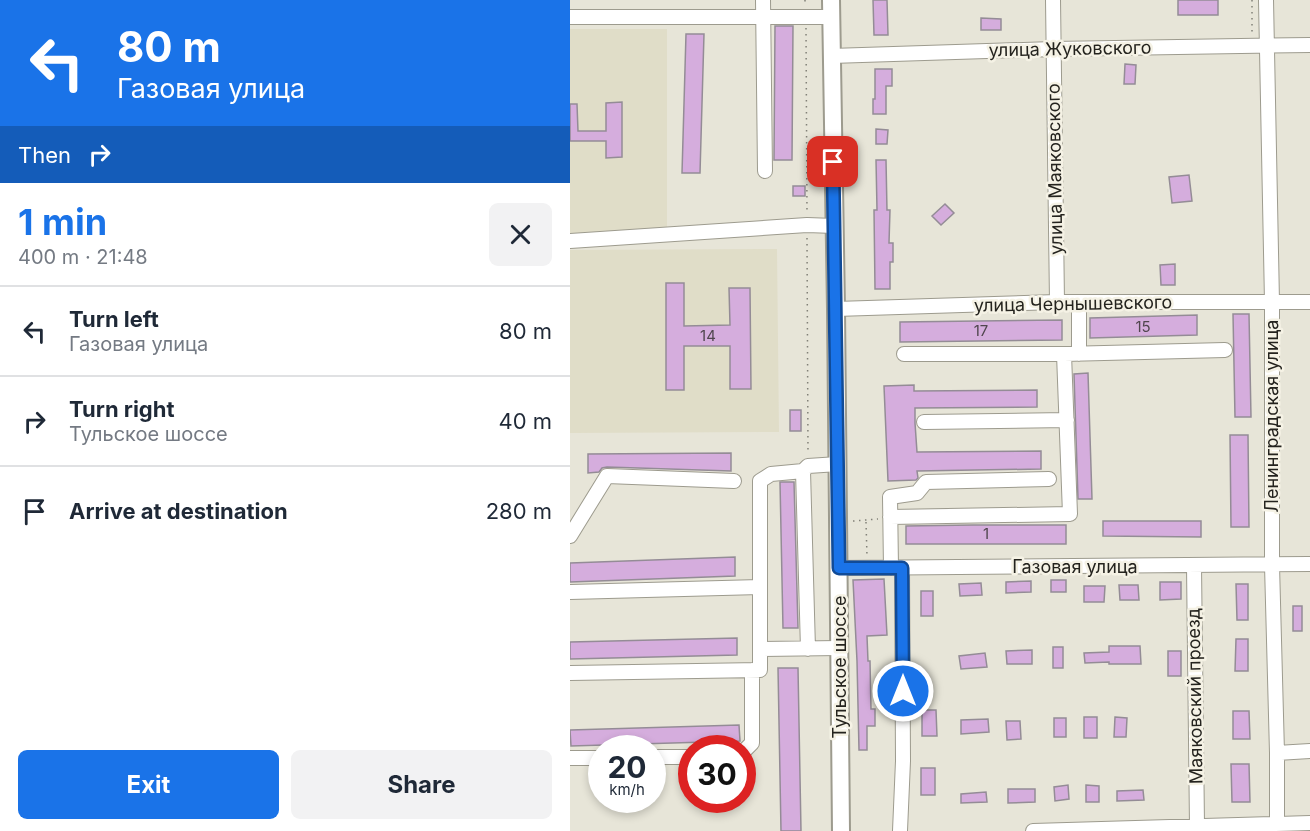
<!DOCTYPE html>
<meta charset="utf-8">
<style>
body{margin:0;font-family:Inter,sans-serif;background:#f2f2f3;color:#1f2937;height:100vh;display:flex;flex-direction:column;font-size:22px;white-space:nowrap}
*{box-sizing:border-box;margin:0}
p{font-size:20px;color:#747a83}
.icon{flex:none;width:33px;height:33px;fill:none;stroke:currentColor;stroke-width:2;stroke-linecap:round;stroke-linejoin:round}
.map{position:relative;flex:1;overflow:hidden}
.sheet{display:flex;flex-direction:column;background:#fff;width:570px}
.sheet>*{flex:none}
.top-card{background:#1a73e8;color:#fff;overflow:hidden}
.speed{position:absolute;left:18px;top:735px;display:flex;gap:12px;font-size:30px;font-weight:700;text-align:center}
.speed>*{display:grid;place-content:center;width:78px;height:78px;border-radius:50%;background:#fff;box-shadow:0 3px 9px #0003;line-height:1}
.speed small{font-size:15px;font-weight:400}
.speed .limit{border:9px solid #d22;background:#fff;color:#111}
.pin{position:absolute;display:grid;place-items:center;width:51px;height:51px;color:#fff;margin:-26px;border-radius:12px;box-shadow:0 3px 9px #0006}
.me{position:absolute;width:66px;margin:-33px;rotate:0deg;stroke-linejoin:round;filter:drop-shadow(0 0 4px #0008)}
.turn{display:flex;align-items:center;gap:21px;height:126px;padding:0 18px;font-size:27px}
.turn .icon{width:78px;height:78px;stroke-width:2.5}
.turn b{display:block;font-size:42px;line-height:51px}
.then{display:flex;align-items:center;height:57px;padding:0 18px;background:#0003;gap:12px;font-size:22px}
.round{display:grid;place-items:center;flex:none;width:63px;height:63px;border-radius:9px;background:#f2f2f3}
.headline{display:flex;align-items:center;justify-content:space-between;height:102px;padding:0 18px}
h1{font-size:36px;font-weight:700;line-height:45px;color:#1a73e8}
.button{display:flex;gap:12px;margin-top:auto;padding:12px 18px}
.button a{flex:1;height:69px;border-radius:9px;background:#1a73e8;color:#fff;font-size:24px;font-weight:700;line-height:69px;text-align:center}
.button a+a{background:#f2f2f3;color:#1f2937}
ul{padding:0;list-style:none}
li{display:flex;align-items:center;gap:18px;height:90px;padding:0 18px;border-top:2px solid #e0e1e3}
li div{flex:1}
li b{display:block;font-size:22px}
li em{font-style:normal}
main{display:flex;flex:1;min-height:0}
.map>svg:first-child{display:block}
</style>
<main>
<section class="sheet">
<div class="top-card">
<div class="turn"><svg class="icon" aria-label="left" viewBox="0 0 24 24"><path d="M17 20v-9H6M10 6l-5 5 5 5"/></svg><div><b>80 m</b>Газовая улица</div></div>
<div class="then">Then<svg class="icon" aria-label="right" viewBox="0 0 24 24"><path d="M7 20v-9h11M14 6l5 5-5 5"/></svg></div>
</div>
<div class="headline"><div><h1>1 min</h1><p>400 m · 21:48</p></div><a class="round"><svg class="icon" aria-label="close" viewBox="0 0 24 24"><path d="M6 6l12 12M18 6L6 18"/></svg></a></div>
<ul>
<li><svg class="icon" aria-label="left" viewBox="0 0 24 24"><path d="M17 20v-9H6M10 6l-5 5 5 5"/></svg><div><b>Turn left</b><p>Газовая улица</p></div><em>80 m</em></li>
<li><svg class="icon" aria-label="right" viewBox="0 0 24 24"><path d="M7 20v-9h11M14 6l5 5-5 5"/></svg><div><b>Turn right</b><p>Тульское шоссе</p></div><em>40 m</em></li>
<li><svg class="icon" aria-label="arrive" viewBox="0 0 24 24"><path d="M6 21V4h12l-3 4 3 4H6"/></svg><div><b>Arrive at destination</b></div><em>280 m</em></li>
</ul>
<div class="button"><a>Exit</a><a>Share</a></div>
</section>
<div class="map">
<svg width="740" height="831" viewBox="0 0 740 831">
<rect width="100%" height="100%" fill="#e7e5d8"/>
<path fill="#e0ddc8" d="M 0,29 L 97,29 L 97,235 L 0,235 Z
M 207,249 L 209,432 L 0,433 L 0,250 Z"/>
<path fill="#d5addd" stroke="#948c96" stroke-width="1.5" d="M 303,0 L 317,0 L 318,35 L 304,35 Z
M 608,0 L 648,0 L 648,15 L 608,15 Z
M 411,18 L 431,19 L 431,30 L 411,30 Z
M 205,26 L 223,26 L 222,160 L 204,160 Z
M 116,34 L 134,34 L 130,173 L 112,173 Z
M 555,64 L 566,65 L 565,84 L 554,84 Z
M 305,69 L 322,69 L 322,86 L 316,86 L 316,114 L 303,114 L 303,99 L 305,99 Z
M 52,102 L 52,157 L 36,158 L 36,141 L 0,141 L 0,104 L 7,104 L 8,131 L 36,131 L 36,103 Z
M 306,129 L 318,130 L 317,144 L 306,144 Z
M 306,160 L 316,160 L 317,210 L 320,210 L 319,243 L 323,243 L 323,262 L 320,262 L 320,289 L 305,289 L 304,210 L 307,210 Z
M 619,175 L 622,201 L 602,203 L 599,177 Z
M 223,186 L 235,186 L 235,196 L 223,196 Z
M 375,204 L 384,213 L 371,225 L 362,216 Z
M 605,264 L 605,285 L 591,285 L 590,265 Z
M 96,283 L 114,283 L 114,326 L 160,325 L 159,288 L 180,288 L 181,389 L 160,389 L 160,346 L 114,346 L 114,390 L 96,390 Z
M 663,314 L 679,314 L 681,417 L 665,417 Z
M 627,315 L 627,335 L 520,338 L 520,318 Z
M 492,320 L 492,340 L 330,342 L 330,322 Z
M 518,373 L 522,499 L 508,499 L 504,374 Z
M 344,385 L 344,391 L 467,390 L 467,407 L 345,408 L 345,423 L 347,452 L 471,451 L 471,469 L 347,471 L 348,478 L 346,480 L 318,481 L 314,386 Z
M 220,410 L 231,410 L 231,431 L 220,431 Z
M 660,435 L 678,435 L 679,527 L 661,527 Z
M 161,453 L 161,471 L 37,467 L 32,468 L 29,472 L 18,473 L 18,454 Z
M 210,482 L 224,482 L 228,628 L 213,628 Z
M 533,521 L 631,521 L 631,537 L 533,536 Z
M 403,525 L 496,525 L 496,544 L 336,544 L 336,526 Z
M 165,557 L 165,576 L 0,582 L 0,563 Z
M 314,579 L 317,635 L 297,636 L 298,661 L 300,661 L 301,709 L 305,709 L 305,726 L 297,726 L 297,750 L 289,750 L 287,661 L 283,580 Z
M 481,580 L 496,580 L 496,592 L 481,592 Z
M 461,581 L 461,592 L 436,593 L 436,582 Z
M 590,582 L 611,582 L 611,599 L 590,600 Z
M 411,583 L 412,595 L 390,596 L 389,584 Z
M 666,584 L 678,584 L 678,620 L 667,620 Z
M 549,585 L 568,585 L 569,600 L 550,600 Z
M 514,586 L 535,586 L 534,602 L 514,602 Z
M 351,591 L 363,591 L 363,616 L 351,616 Z
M 723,606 L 732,606 L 732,631 L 723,631 Z
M 167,638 L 167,655 L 0,659 L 0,642 Z
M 666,639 L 678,639 L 678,671 L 665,671 Z
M 539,646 L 570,646 L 571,664 L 539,664 L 539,662 L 515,663 L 514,653 L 539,652 Z
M 483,647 L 493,647 L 493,668 L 483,668 Z
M 462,650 L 462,664 L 437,664 L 436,651 Z
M 598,651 L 611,651 L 611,676 L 598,676 Z
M 415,653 L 417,667 L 391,669 L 389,656 Z
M 208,668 L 228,668 L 231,831 L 211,831 Z
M 352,710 L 366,710 L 367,736 L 352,736 Z
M 663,711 L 679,711 L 680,739 L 663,739 Z
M 514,717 L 527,717 L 527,738 L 514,738 Z
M 545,717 L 557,718 L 556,737 L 544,737 Z
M 484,718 L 496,718 L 496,737 L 484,737 Z
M 418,719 L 419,732 L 391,734 L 391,720 Z
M 436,721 L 450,721 L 451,739 L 437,740 Z
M 169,725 L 170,741 L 1,746 L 0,730 Z
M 661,764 L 679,764 L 680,802 L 662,802 Z
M 351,768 L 365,768 L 365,795 L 351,795 Z
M 498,785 L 499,799 L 485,801 L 484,787 Z
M 516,785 L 529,786 L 529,802 L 516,802 Z
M 438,789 L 465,789 L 465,802 L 438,803 Z
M 573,790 L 574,800 L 547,801 L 547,791 Z
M 416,792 L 417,802 L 391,803 L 391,794 Z"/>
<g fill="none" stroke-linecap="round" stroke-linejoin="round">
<g stroke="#9d9b8e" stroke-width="16">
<path id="minor" d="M 193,0 L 195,171
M 483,0 L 487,302
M 696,0 L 702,302 L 702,565 L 707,753 L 707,831
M 0,17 L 261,17
M 261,56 L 483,49 L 740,45
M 0,241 L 237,225 L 264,226
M 266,309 L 487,302 L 740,302
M 334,354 L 494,354 L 655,350
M 509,354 L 509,303
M 354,422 L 497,420
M 233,471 L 238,649
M 320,517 L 500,514 L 494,354
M 0,536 L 37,476 L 164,481
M 624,566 L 627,826
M 269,568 L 740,564
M 321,568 L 320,497 L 347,493 L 356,482 L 479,479
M 0,592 L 190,587
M 190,649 L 190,481 L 201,474 L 233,471 L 238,466 L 268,464
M 0,673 L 190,670 L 190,649 L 269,648
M 172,753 L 182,743 L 182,670
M 707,753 L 740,751
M 82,757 L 122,757
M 0,758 L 32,758
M 330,831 L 333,761 L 332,568
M 463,831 L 740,823"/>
</g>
<g stroke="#9d9b8e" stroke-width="20">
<path id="major" d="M 261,0 L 266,309 L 271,831"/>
</g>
<path stroke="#818077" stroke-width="1.5" stroke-dasharray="1.5 4.5" stroke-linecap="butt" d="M 235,0 L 235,6
M 682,0 L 682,35
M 236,28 L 237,213
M 237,238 L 238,453
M 283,521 L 308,519
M 296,522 L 297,556"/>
<use href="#minor" stroke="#fff" stroke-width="14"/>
<use href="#major" stroke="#fff" stroke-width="16"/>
</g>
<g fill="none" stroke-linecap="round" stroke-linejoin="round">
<g stroke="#114b97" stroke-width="15">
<path id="route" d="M 263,162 L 269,568 L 332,568 L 333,691"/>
</g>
<use href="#route" stroke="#1a73e8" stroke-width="10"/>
</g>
<g text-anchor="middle" stroke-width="5" stroke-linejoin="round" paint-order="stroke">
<g font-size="15" fill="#50464e">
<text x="573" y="332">15</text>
<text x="411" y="336">17</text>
<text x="138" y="341">14</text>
<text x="416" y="539">1</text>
</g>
<g font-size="18" fill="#24231e" stroke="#f5f2e5">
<text transform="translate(500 49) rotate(-1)" y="6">улица Жуковского</text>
<text transform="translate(485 169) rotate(-91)" y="6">улица Маяковского</text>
<text transform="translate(503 304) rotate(-1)" y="6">улица Чернышевского</text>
<text transform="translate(702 416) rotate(-90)" y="6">Ленинградская улица</text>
<text x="505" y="573">Газовая улица</text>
<text transform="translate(270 667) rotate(-90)" y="6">Тульское шоссе</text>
<text transform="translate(625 696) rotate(-91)" y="6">Маяковский проезд</text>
</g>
</g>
</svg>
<div class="speed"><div>20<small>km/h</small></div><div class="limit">30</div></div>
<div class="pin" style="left:263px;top:162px;background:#d93025"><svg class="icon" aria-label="arrive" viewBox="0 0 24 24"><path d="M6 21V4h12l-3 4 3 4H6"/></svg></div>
<svg class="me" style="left:333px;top:691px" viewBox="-20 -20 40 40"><circle r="17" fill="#1a73e8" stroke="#fff" stroke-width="3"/><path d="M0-11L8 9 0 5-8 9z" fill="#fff"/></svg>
</div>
</main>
